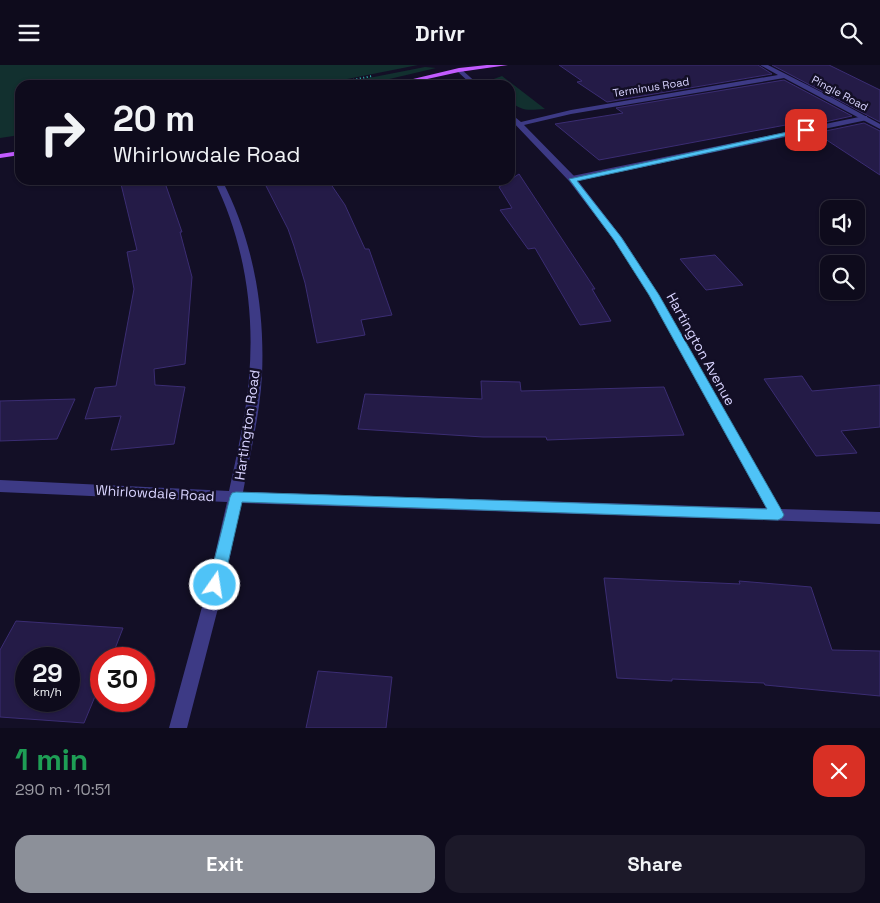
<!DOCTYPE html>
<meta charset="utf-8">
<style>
body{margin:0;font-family:"Space Grotesk",sans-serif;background:#1c1929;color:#f1f3f6;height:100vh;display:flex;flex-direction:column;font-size:19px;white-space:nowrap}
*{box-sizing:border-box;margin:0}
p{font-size:16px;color:#9b9ba3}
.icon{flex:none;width:28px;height:28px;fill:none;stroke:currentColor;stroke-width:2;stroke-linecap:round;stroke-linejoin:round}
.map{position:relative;height:663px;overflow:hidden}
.drawer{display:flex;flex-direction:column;background:#0e0b1c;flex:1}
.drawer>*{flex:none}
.hud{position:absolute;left:15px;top:15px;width:500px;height:105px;border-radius:15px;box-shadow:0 1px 4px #0004,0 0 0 1px #2e2b3b;background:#0e0b1c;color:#f1f3f6;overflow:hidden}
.fabs{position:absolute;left:820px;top:135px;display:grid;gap:10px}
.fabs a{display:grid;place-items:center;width:45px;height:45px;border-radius:10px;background:#0e0b1c;box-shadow:0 1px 4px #0004,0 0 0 1px #2e2b3b;font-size:25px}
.speed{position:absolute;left:15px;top:582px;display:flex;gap:10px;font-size:25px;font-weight:700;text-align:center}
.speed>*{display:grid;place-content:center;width:65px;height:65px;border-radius:50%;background:#0e0b1c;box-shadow:0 1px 4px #0004,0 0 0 1px #2e2b3b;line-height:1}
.speed small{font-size:12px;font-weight:400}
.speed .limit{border:8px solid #d22;background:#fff;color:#111}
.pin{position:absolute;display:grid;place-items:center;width:42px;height:42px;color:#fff;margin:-21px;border-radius:10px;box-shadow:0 2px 8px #0006}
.me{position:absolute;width:55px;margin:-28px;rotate:13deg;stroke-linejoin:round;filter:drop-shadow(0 0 4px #0008)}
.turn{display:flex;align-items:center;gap:18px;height:105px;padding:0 15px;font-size:22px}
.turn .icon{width:65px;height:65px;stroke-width:2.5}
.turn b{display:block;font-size:35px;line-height:42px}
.round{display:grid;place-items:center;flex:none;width:52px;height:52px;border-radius:15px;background:#1c1929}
.head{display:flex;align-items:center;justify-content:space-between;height:85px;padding:0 15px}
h1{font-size:30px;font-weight:800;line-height:38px;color:#1e9e55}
.primary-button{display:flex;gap:10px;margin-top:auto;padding:10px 15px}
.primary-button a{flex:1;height:58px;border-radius:15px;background:#8c9099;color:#fff;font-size:20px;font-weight:800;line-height:58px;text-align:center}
.primary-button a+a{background:#1c1929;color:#f1f3f6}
header{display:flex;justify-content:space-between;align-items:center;height:65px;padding:0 15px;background:#0e0b1c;font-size:22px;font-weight:800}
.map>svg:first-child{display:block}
</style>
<header><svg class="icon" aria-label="menu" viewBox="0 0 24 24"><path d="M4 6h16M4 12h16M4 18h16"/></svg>Drivr<svg class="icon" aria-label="search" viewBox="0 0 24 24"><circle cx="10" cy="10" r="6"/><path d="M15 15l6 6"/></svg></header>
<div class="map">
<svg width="880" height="663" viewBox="0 0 880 663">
<rect width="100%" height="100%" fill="#130f26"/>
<path fill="#12302f" d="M 0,0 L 418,0 L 317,20 L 20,20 L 20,70 L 0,73 Z
M 425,2 L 436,3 L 364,20 L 333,20 Z
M 502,11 L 545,44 C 528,45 523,47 510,36 L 510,20 L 491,19 L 491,15 Z"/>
<path fill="#241b47" stroke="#3b2d73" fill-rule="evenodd" d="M 559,0 L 758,0 L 772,9 L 607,37 L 577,17 L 582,16 Z
M 772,0 L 829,0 L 880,25 L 880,57 Z
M 784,15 L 852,51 L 807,61 L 802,58 L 791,59 L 599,95 L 555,59 L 623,48 L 616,43 Z
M 864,58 L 880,66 L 880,110 L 816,68 Z
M 519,109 L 595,224 L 592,224 L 611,256 L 580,260 L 535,183 L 528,184 L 500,145 L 512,143 L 499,122 Z
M 120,115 L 164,115 L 182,167 L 180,167 L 192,212 L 185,299 L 154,304 L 155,320 L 185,322 L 174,379 L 111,385 L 121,351 L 85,354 L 95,323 L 116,321 L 134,224 L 127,187 L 137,185 Z
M 263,115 L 328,115 L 345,140 L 365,184 L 369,184 L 392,250 L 361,255 L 365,270 L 317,278 L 305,218 L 294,181 L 288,164 Z
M 715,190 L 743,220 L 706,225 L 680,194 Z
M 802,311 L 812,326 L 880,320 L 880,362 L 841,366 L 857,388 L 816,391 L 764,314 Z
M 481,316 L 520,317 L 521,326 L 664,322 L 684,370 L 547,375 L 546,372 L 483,372 L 358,364 L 365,329 L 482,334 Z
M 75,334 L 57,374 L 0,376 L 0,336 Z
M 604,513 L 740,519 L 739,516 L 811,522 L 832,585 L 880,586 L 880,631 L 765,620 L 764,618 L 672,614 L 672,616 L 617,613 Z
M 16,556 L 123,563 L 111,594 L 101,594 L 101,617 L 84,658 L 0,652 L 0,585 ZM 26,594 L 69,594 L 69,636 L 26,636 Z
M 318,606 L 392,612 L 386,663 L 306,663 Z"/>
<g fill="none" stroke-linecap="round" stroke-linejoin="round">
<path stroke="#2fb8b0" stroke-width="2" stroke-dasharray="1 2.5" stroke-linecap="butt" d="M 329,20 L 372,11"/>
<path fill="#3d3a85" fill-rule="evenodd" d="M 864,51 L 867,51 L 867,55 L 572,117 L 568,114 L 572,111 Z"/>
<path fill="#3d3a85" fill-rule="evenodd" d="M 760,0 L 768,0 L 825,29 L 880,59 L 880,64 L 784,13 L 571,49 L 524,60 L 575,112 L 623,174 L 659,230 L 781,444 L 880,447 L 880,459 L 241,438 L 224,520 L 187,663 L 169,663 L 208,520 L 227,437 L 0,427 L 0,415 L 229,426 C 237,389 246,350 249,313 C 255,245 244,176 214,115 L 222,115 C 253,175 265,243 262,310 C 260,349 250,389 243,427 L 766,443 L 649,230 L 614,175 L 569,116 L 510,54 L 510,48 L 521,57 L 571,45 L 778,10 Z
M 457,4 L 461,4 L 479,20 L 472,20 L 457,6 Z"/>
<path fill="#c25bff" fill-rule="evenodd" d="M 487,0 L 508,0 L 459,7 L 400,20 L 388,20 L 459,3 Z
M 20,86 L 20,90 L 0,93 L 0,89 Z"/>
</g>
<path fill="#4fc3f7" stroke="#337fa1" d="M 806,63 L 808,64 L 808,66 L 577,116 L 621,172 L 659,230 L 782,446 L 784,450 L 782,453 L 778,455 L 242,437 L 223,520 L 221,524 L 215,526 L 210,524 L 208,520 L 230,432 L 232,428 L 236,427 L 767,444 L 649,230 L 614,175 L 569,114 Z"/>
<g text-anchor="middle" stroke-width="5" stroke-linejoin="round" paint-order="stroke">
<g font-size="11" fill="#d9d4ff" stroke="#130f26">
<text transform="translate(651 22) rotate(-9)" y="4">Terminus Road</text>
<text transform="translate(840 28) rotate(28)" y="4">Pingle Road</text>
</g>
<g font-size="14" fill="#d9d4ff" stroke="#130f26">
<text transform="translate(701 284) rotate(61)" y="5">Hartington Avenue</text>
<text transform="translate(247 360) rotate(-82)" y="5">Hartington Road</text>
<text transform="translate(155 428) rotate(3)" y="5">Whirlowdale Road</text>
</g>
</g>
</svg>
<div class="fabs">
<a><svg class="icon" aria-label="sound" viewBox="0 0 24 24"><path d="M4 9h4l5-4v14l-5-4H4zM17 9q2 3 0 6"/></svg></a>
<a><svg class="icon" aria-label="search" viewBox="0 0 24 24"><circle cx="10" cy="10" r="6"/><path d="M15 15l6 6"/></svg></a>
</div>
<div class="speed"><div>29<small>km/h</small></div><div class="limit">30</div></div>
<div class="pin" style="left:806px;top:65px;background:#d93025"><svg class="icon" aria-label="arrive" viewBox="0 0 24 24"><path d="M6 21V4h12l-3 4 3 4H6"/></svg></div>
<svg class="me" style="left:215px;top:520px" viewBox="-20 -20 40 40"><circle r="17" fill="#4fc3f7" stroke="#fff" stroke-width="3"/><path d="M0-11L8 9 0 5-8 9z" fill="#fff"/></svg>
<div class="hud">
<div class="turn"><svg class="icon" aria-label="right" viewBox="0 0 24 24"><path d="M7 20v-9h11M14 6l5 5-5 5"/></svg><div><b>20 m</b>Whirlowdale Road</div></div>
</div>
</div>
<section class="drawer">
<div class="head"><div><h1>1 min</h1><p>290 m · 10:51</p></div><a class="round" style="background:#d93025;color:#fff"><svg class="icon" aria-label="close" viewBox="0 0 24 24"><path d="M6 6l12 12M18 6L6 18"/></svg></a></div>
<div class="primary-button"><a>Exit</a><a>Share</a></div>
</section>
